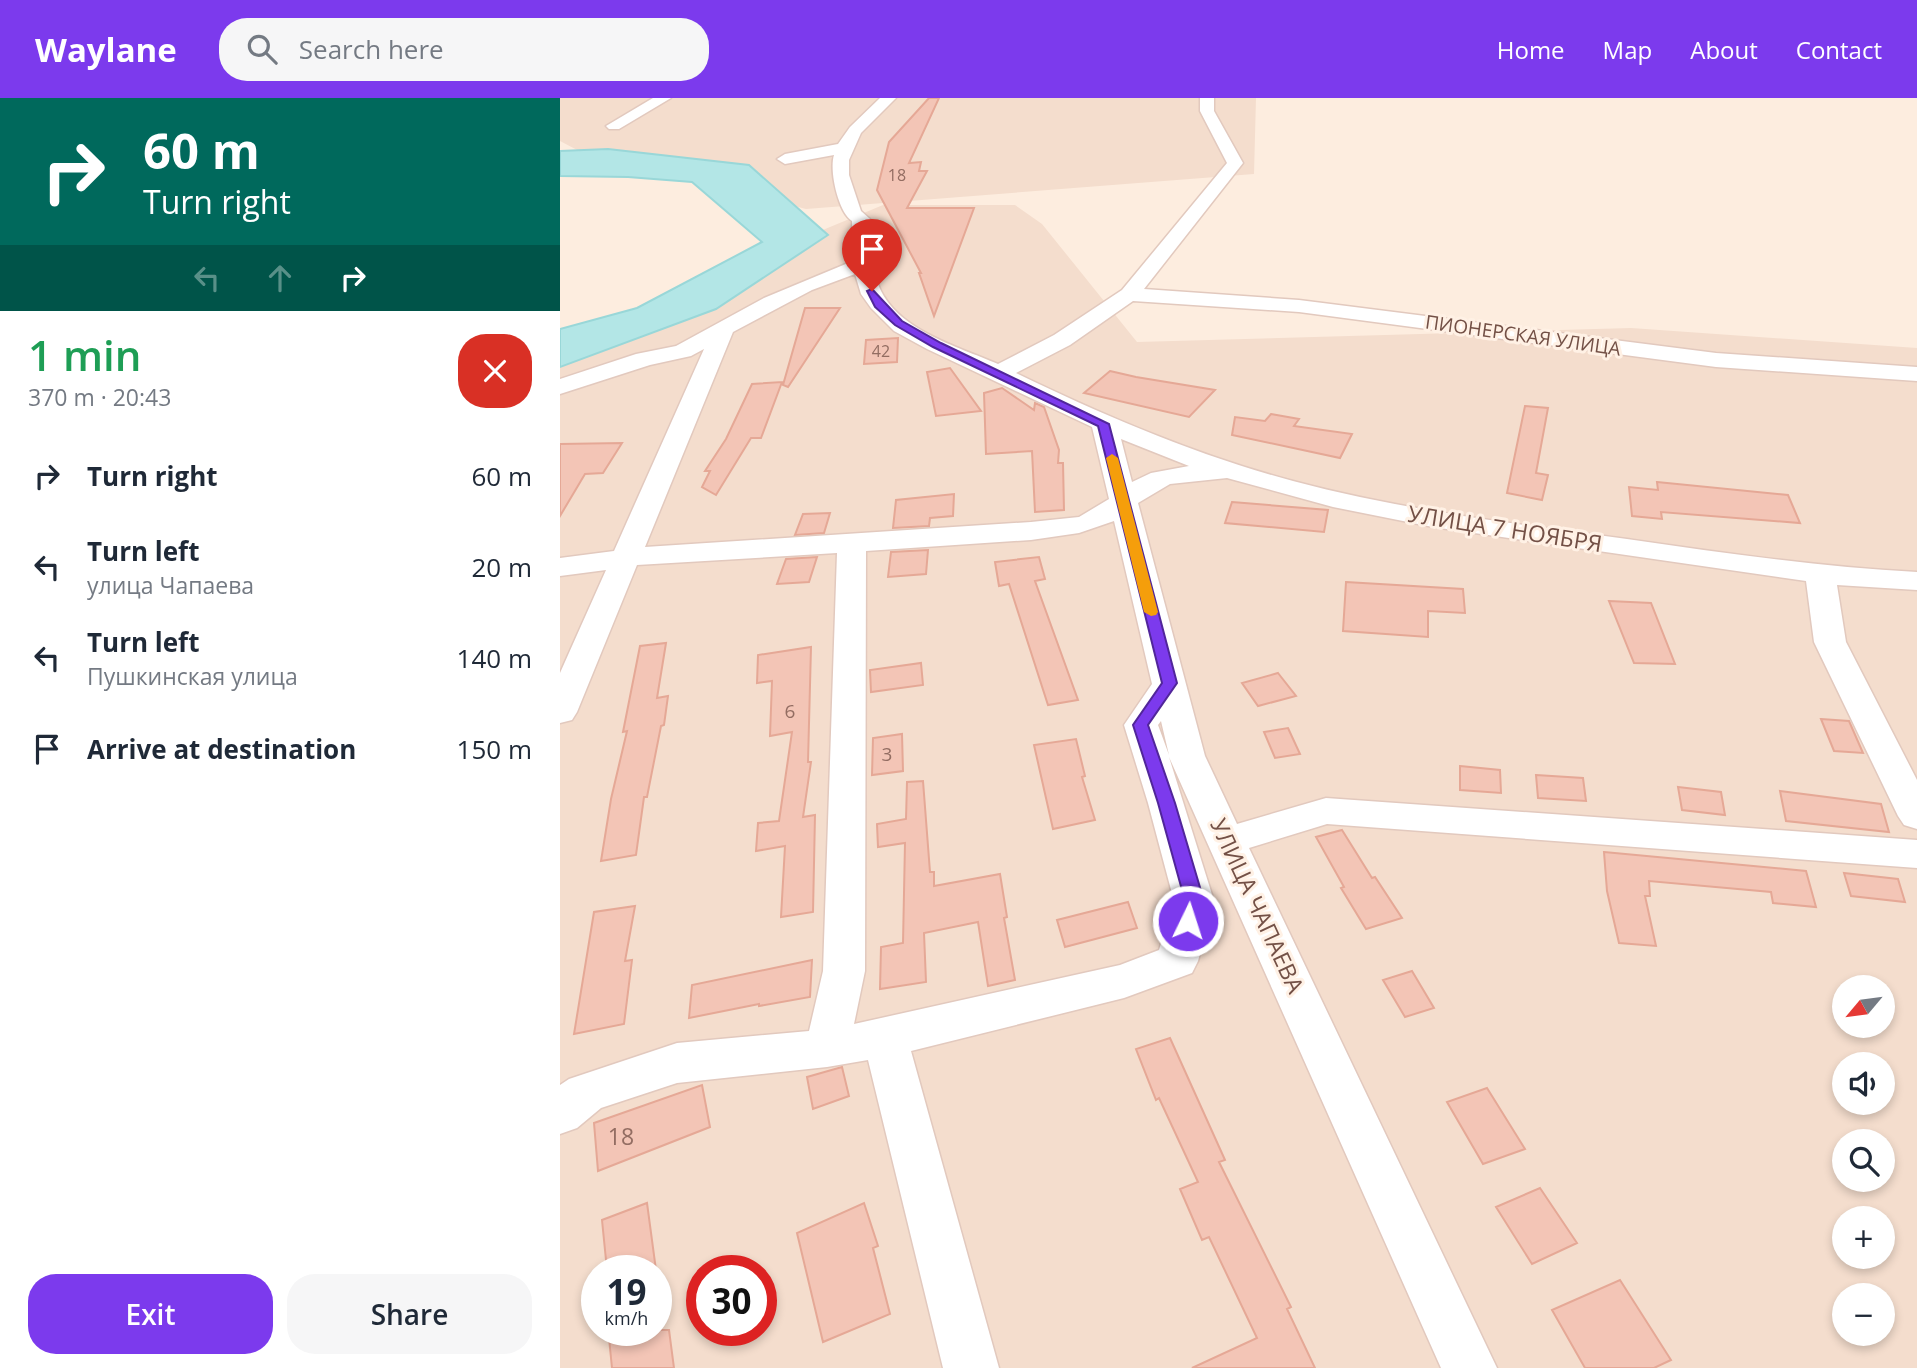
<!DOCTYPE html>
<meta charset="utf-8">
<style>
body{margin:0;font-family:"Open Sans",sans-serif;background:#f6f6f7;color:#1f2937;height:100vh;display:flex;flex-direction:column;font-size:26px;white-space:nowrap}
*{box-sizing:border-box;margin:0}
p{font-size:23px;color:#747a83}
.icon{flex:none;width:38px;height:38px;fill:none;stroke:currentColor;stroke-width:2;stroke-linecap:round;stroke-linejoin:round}
.map{position:relative;flex:1;overflow:hidden}
.side{display:flex;flex-direction:column;background:#fff;width:560px}
.side>*{flex:none}
.banner{background:#00695c;color:#fff;overflow:hidden}
.needle{width:46px;rotate:241deg}
.fabs{position:absolute;left:1272px;top:877px;display:grid;gap:14px}
.fabs a{display:grid;place-items:center;width:63px;height:63px;border-radius:50%;background:#fff;box-shadow:0 4px 10px #0003;font-size:35px}
.speed{position:absolute;left:21px;top:1157px;display:flex;gap:14px;font-size:35px;font-weight:700;text-align:center}
.speed>*{display:grid;place-content:center;width:91px;height:91px;border-radius:50%;background:#fff;box-shadow:0 4px 10px #0003;line-height:1}
.speed small{font-size:18px;font-weight:400}
.speed .limit{border:10px solid #d22;background:#fff;color:#111}
.pin{position:absolute;display:grid;place-items:center;width:60px;height:60px;color:#fff;margin:-72px -30px;border-radius:50% 50% 50% 0;rotate:-45deg;box-shadow:0 0 7px #0007}
.pin .icon{rotate:45deg}
.me{position:absolute;width:77px;margin:-38px;rotate:4deg;stroke-linejoin:round;filter:drop-shadow(0 0 5px #0008)}
.turn{display:flex;align-items:center;gap:24px;height:147px;padding:0 28px;font-size:32px}
.turn .icon{width:91px;height:91px;stroke-width:2.5}
.turn b{display:block;font-size:49px;line-height:60px}
.lanes{display:flex;align-items:center;height:66px;padding:0 28px;background:#0003;justify-content:center;gap:35px;direction:ltr}
.lanes .off{opacity:.35}
.round{display:grid;place-items:center;flex:none;width:74px;height:74px;border-radius:28px;background:#f6f6f7}
.summary{display:flex;align-items:center;justify-content:space-between;height:119px;padding:0 28px}
h1{font-size:42px;font-weight:600;line-height:52px;color:#1e9e55}
.action{display:flex;gap:14px;margin-top:auto;padding:14px 28px}
.action a{flex:1;height:80px;border-radius:28px;background:#7c3aed;color:#fff;font-size:28px;font-weight:600;line-height:80px;text-align:center}
.action a+a{background:#f6f6f7;color:#1f2937}
ul{padding:0;list-style:none}
li{display:flex;align-items:center;gap:21px;height:91px;padding:0 28px}
li div{flex:1}
li b{display:block;font-size:26px}
li em{font-style:normal}
header{display:flex;align-items:center;gap:42px;box-sizing:border-box;height:98px;padding:0 35px;background:#7c3aed;color:#fff}
header strong{font-size:33px}
nav{display:flex;gap:38px;margin-inline-start:auto;font-size:24px}
.search{width:490px;height:63px;background:#f6f6f7;display:flex;align-items:center;gap:18px;box-sizing:border-box;padding:0 24px;border-radius:28px;color:#747a83;font-size:26px}
main{display:flex;flex:1;min-height:0}
.map>svg:first-child{display:block}
</style>
<header>
<strong>Waylane</strong>
<div class="search"><svg class="icon" aria-label="search" viewBox="0 0 24 24"><circle cx="10" cy="10" r="6"/><path d="M15 15l6 6"/></svg>Search here</div>
<nav><a>Home</a><a>Map</a><a>About</a><a>Contact</a></nav>
</header>
<main>
<section class="side">
<div class="banner">
<div class="turn"><svg class="icon" aria-label="right" viewBox="0 0 24 24"><path d="M7 20v-9h11M14 6l5 5-5 5"/></svg><div><b>60 m</b>Turn right</div></div>
<div class="lanes"><svg class="icon off" aria-label="left" viewBox="0 0 24 24"><path d="M17 20v-9H6M10 6l-5 5 5 5"/></svg><svg class="icon off" aria-label="ahead" viewBox="0 0 24 24"><path d="M12 20V5M6 11l6-6 6 6"/></svg><svg class="icon" aria-label="right" viewBox="0 0 24 24"><path d="M7 20v-9h11M14 6l5 5-5 5"/></svg></div>
</div>
<div class="summary"><div><h1>1 min</h1><p>370 m · 20:43</p></div><a class="round" style="background:#d93025;color:#fff"><svg class="icon" aria-label="close" viewBox="0 0 24 24"><path d="M6 6l12 12M18 6L6 18"/></svg></a></div>
<ul>
<li><svg class="icon" aria-label="right" viewBox="0 0 24 24"><path d="M7 20v-9h11M14 6l5 5-5 5"/></svg><div><b>Turn right</b></div><em>60 m</em></li>
<li><svg class="icon" aria-label="left" viewBox="0 0 24 24"><path d="M17 20v-9H6M10 6l-5 5 5 5"/></svg><div><b>Turn left</b><p>улица Чапаева</p></div><em>20 m</em></li>
<li><svg class="icon" aria-label="left" viewBox="0 0 24 24"><path d="M17 20v-9H6M10 6l-5 5 5 5"/></svg><div><b>Turn left</b><p>Пушкинская улица</p></div><em>140 m</em></li>
<li><svg class="icon" aria-label="arrive" viewBox="0 0 24 24"><path d="M6 21V4h12l-3 4 3 4H6"/></svg><div><b>Arrive at destination</b></div><em>150 m</em></li>
</ul>
<div class="action"><a>Exit</a><a>Share</a></div>
</section>
<div class="map">
<svg width="1357" height="1270" viewBox="0 0 1357 1270">
<rect width="100%" height="100%" fill="#fdeddf"/>
<path fill="#f4ddcd" fill-rule="evenodd" d="M 0,0 L 696,0 L 694,76 L 246,111 L 21,54 L 0,43 Z
M 323,107 L 455,107 L 482,126 L 577,244 L 1071,230 L 1357,250 L 1357,1270 L 0,1270 L 0,241 ZM 1284,889 L 1323,889 L 1323,928 L 1284,928 ZM 1284,966 L 1323,966 L 1323,1004 L 1284,1004 ZM 1284,1043 L 1323,1043 L 1323,1082 L 1284,1082 ZM 1284,1120 L 1323,1120 L 1323,1158 L 1284,1158 ZM 37,1172 L 96,1172 L 96,1232 L 37,1232 ZM 142,1172 L 201,1172 L 201,1232 L 142,1232 ZM 1284,1197 L 1323,1197 L 1323,1236 L 1284,1236 Z"/>
<path fill="#b3e6e6" stroke="#99d7d8" stroke-width="2" d="M 48,51 L 189,67 L 268,137 L 156,211 L 0,269 L 0,231 L 77,210 L 202,144 L 132,84 L 68,79 L 0,78 L 0,53 Z"/>
<path fill="#f3c5b6" stroke="#e5a896" stroke-width="2" d="M 369,0 L 379,0 L 349,65 L 361,64 L 359,73 L 367,73 L 347,110 L 414,110 L 374,218 L 359,175 L 361,175 L 317,92 L 329,44 Z
M 245,210 L 280,210 L 228,289 L 223,287 Z
M 338,240 L 337,264 L 304,266 L 306,242 Z
M 390,270 L 421,313 L 376,318 L 367,274 Z
M 550,273 L 576,279 L 655,292 L 629,319 L 524,295 Z
M 222,284 L 201,340 L 191,340 L 156,397 L 142,389 L 150,373 L 145,373 L 166,341 L 192,286 Z
M 442,290 L 474,312 L 475,305 L 484,309 L 499,352 L 498,365 L 503,365 L 504,412 L 475,414 L 472,353 L 426,356 L 424,295 Z
M 965,308 L 988,310 L 976,375 L 988,377 L 982,402 L 947,395 Z
M 711,316 L 739,321 L 734,328 L 792,336 L 780,360 L 672,337 L 675,319 L 705,323 Z
M 62,345 L 43,375 L 25,376 L 0,418 L 0,346 Z
M 1097,384 L 1228,397 L 1240,425 L 1101,414 L 1102,421 L 1072,418 L 1069,389 L 1098,392 Z
M 394,396 L 393,418 L 370,420 L 369,428 L 333,430 L 336,402 Z
M 672,404 L 768,412 L 764,434 L 665,425 Z
M 270,415 L 264,435 L 235,437 L 243,416 Z
M 368,452 L 366,476 L 328,479 L 331,454 Z
M 257,459 L 249,484 L 217,486 L 226,461 Z
M 479,459 L 485,481 L 475,483 L 518,602 L 488,607 L 449,486 L 439,488 L 435,464 Z
M 786,484 L 903,491 L 905,515 L 868,513 L 868,539 L 783,533 Z
M 1049,503 L 1091,505 L 1115,566 L 1074,565 Z
M 106,545 L 97,600 L 108,598 L 104,627 L 101,628 L 87,699 L 84,699 L 76,757 L 41,763 L 51,701 L 67,633 L 63,634 L 80,548 Z
M 251,549 L 248,664 L 251,664 L 243,719 L 255,717 L 253,814 L 221,819 L 225,748 L 196,753 L 198,725 L 219,723 L 232,634 L 210,638 L 212,583 L 197,585 L 198,557 Z
M 361,565 L 363,587 L 311,594 L 310,572 Z
M 718,575 L 736,598 L 698,608 L 682,585 Z
M 1261,621 L 1289,623 L 1303,655 L 1274,653 Z
M 728,630 L 740,656 L 715,660 L 704,634 Z
M 342,636 L 343,673 L 312,677 L 313,640 Z
M 516,641 L 525,678 L 522,679 L 535,722 L 493,731 L 474,647 Z
M 900,668 L 940,672 L 941,695 L 900,692 Z
M 976,677 L 1023,680 L 1026,703 L 978,700 Z
M 363,683 L 370,774 L 374,774 L 374,788 L 440,776 L 447,819 L 444,820 L 455,882 L 428,888 L 418,824 L 364,835 L 366,884 L 320,891 L 321,849 L 343,845 L 345,745 L 318,749 L 317,726 L 346,721 L 347,684 Z
M 1118,689 L 1161,694 L 1165,717 L 1122,712 Z
M 1220,693 L 1321,706 L 1329,734 L 1226,723 Z
M 782,732 L 812,780 L 815,779 L 842,820 L 806,831 L 781,790 L 784,789 L 756,739 Z
M 1044,754 L 1246,773 L 1256,809 L 1213,805 L 1211,794 L 1089,783 L 1090,798 L 1085,798 L 1096,848 L 1059,845 L 1047,793 Z
M 1284,775 L 1338,781 L 1345,804 L 1291,798 Z
M 568,804 L 577,830 L 505,849 L 497,822 Z
M 75,808 L 65,863 L 72,862 L 64,926 L 14,936 L 34,814 Z
M 252,862 L 250,899 L 199,908 L 199,906 L 129,920 L 132,887 Z
M 852,873 L 874,910 L 845,919 L 823,882 Z
M 610,940 L 665,1062 L 659,1064 L 731,1209 L 727,1211 L 755,1270 L 632,1270 L 697,1240 L 649,1139 L 642,1142 L 620,1091 L 638,1084 L 599,1000 L 596,1002 L 576,951 Z
M 282,969 L 289,998 L 253,1011 L 247,979 Z
M 142,987 L 150,1029 L 38,1073 L 34,1025 Z
M 927,990 L 965,1051 L 923,1066 L 887,1004 Z
M 980,1090 L 1017,1145 L 972,1166 L 936,1109 Z
M 87,1105 L 96,1172 L 47,1172 L 42,1122 Z
M 304,1105 L 318,1148 L 313,1150 L 330,1216 L 263,1244 L 237,1135 Z
M 1060,1182 L 1111,1262 L 1094,1270 L 1025,1270 L 992,1212 Z
M 69,1232 L 109,1232 L 114,1270 L 52,1270 L 49,1240 Z"/>
<g fill="none" stroke-linecap="round" stroke-linejoin="round">
<g stroke="#e2c9be" stroke-width="3">
<path id="minor" d="M 93,0 L 111,0 L 59,31 L 49,31 L 46,28 Z
M 320,0 L 336,0 L 301,35 L 289,62 L 289,77 L 301,113 L 310,121 C 311,143 310,165 318,186 C 335,232 397,248 438,266 L 494,237 L 562,192 L 667,65 L 640,13 L 640,0 L 654,0 L 654,13 L 683,65 L 584,191 L 739,202 L 1156,255 L 1357,269 L 1357,283 L 1156,269 L 739,214 L 573,203 L 510,247 L 456,275 C 545,318 636,357 733,383 C 842,412 955,426 1067,441 C 1164,455 1260,469 1357,474 L 1357,492 L 1277,487 L 1286,544 L 1357,682 L 1357,731 L 1344,727 L 1338,718 L 1254,544 L 1246,483 L 873,429 L 773,409 L 667,380 L 610,386 L 578,405 L 645,658 L 677,726 L 766,700 L 1357,742 L 1357,770 L 767,726 L 689,750 L 937,1270 L 881,1270 L 609,659 L 654,803 L 638,863 L 632,875 L 564,900 L 351,953 L 439,1270 L 383,1270 L 308,962 L 267,969 L 117,985 L 41,1010 L 17,1030 L 0,1036 L 0,987 L 9,981 L 117,945 L 249,933 L 263,873 L 277,455 L 77,467 L 17,614 L 12,622 L 0,625 L 0,575 L 46,472 L 0,478 L 0,460 L 54,453 L 144,251 L 131,258 L 90,267 L 0,296 L 0,281 L 76,256 L 116,248 L 204,200 L 293,163 L 292,123 C 278,114 269,72 274,57 L 225,66 L 217,61 L 225,56 L 278,46 L 290,29 ZM 295,176 L 301,196 L 311,210 L 334,233 L 367,251 L 532,329 L 549,401 L 519,419 L 471,424 L 85,449 L 173,234 L 252,192 ZM 561,341 L 629,368 L 591,375 L 572,384 ZM 554,423 L 592,586 L 564,627 L 588,705 L 614,803 L 599,852 L 560,867 L 294,926 L 305,873 L 306,453 L 471,442 L 519,435 ZM 601,623 L 609,657 L 598,627 Z"/>
</g>
<use href="#minor" fill="#fff" fill-rule="evenodd"/>
</g>
<path fill="#7c3aed" stroke="#51269a" stroke-width="2" d="M 312,191 L 342,223 L 381,245 L 549,326 L 617,585 L 588,627 L 615,705 L 644,803 L 635,828 L 628,831 L 622,828 L 619,823 L 625,803 L 598,705 L 573,627 L 602,585 L 538,328 L 373,249 L 335,227 L 315,209 L 307,193 Z"/>
<path fill="#f59e0b" d="M 552,356 L 558,360 L 598,514 L 596,517 L 591,518 L 584,514 L 546,360 Z"/>
<g text-anchor="middle" stroke-width="6" stroke-linejoin="round" paint-order="stroke">
<g font-size="16" fill="#936d62">
<text x="337" y="83">18</text>
<text x="321" y="259">42</text>
</g>
<g font-size="19" fill="#735046" stroke="#fff1e5">
<text transform="translate(963 237) rotate(8)" y="7">ПИОНЕРСКАЯ УЛИЦА</text>
</g>
<g font-size="19" fill="#936d62">
<text x="230" y="620">6</text>
<text x="327" y="663">3</text>
</g>
<g font-size="23" fill="#735046" stroke="#fff1e5">
<text transform="translate(945 431) rotate(9)" y="8">УЛИЦА 7 НОЯБРЯ</text>
<text transform="translate(697 808) rotate(65)" y="8">УЛИЦА ЧАПАЕВА</text>
</g>
<g font-size="23" fill="#936d62">
<text x="61" y="1047">18</text>
</g>
</g>
</svg>
<div class="fabs">
<a><svg class="needle" viewBox="-14 -14 28 28"><path d="M0-13l5 13h-10z" fill="#e53935"/><path d="M0 13l5-13h-10z" fill="#747a83"/></svg></a>
<a><svg class="icon" aria-label="sound" viewBox="0 0 24 24"><path d="M4 9h4l5-4v14l-5-4H4zM17 9q2 3 0 6"/></svg></a>
<a><svg class="icon" aria-label="search" viewBox="0 0 24 24"><circle cx="10" cy="10" r="6"/><path d="M15 15l6 6"/></svg></a>
<a>+</a>
<a>−</a>
</div>
<div class="speed"><div>19<small>km/h</small></div><div class="limit">30</div></div>
<div class="pin" style="left:312px;top:193px;background:#d93025"><svg class="icon" aria-label="arrive" viewBox="0 0 24 24"><path d="M6 21V4h12l-3 4 3 4H6"/></svg></div>
<svg class="me" style="left:628px;top:823px" viewBox="-20 -20 40 40"><circle r="17" fill="#7c3aed" stroke="#fff" stroke-width="3"/><path d="M0-11L8 9 0 5-8 9z" fill="#fff"/></svg>
</div>
</main>
